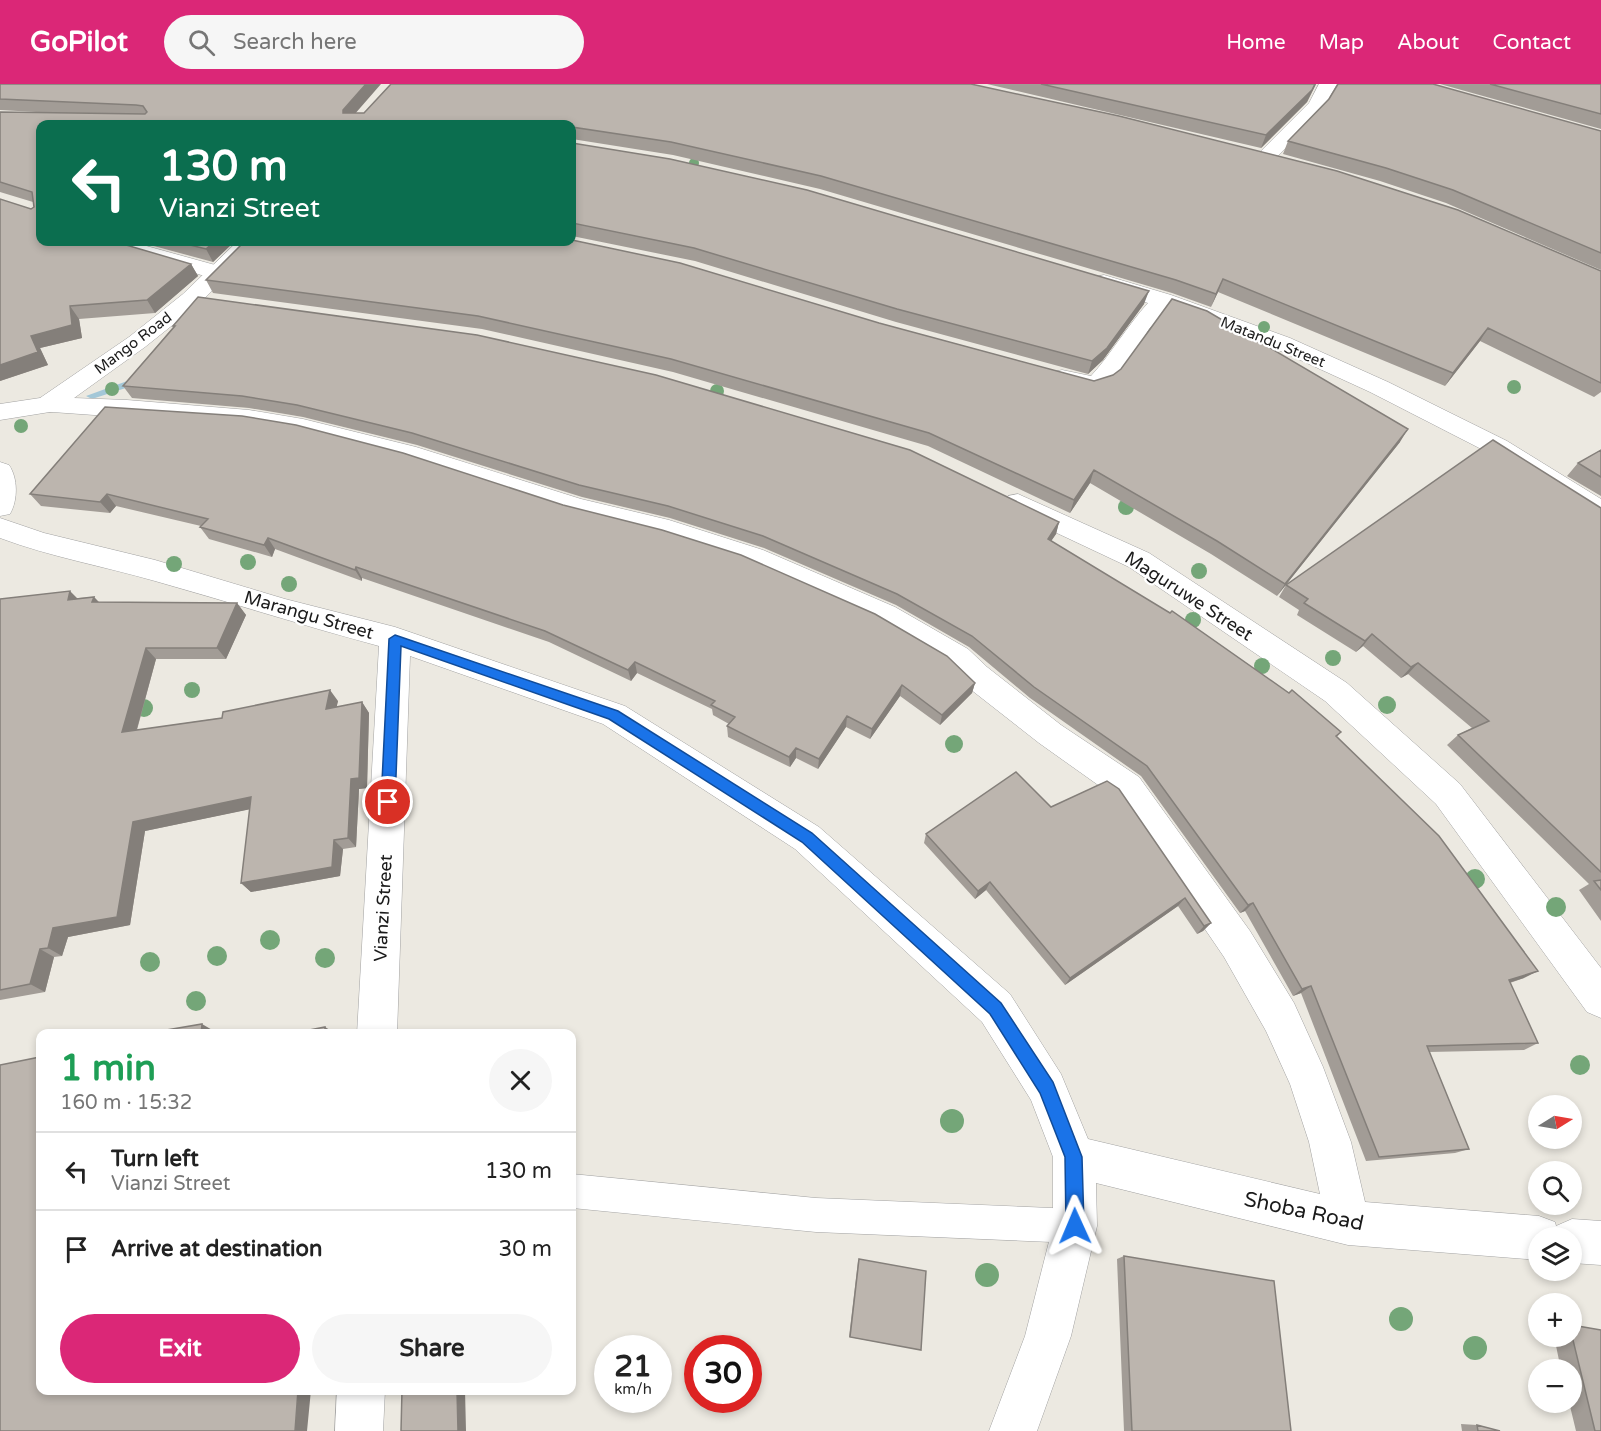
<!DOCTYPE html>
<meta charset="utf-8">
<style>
body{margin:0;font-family:"Varela Round",sans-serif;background:#f6f6f6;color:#222;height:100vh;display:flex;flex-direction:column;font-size:22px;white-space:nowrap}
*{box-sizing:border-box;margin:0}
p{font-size:20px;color:#767676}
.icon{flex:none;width:33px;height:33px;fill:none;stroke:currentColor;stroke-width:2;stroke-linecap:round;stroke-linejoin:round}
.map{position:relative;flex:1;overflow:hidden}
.side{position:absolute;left:36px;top:945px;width:540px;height:366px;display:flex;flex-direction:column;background:#fff;border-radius:12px;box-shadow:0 3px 9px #0003}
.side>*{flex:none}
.hud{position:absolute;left:36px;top:36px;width:540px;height:126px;border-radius:12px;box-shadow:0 3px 9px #0003;background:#0b6e4f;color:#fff;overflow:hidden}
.needle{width:39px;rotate:79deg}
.tools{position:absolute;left:1528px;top:1011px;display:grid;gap:12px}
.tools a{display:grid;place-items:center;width:54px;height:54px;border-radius:50%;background:#fff;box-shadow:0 3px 9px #0003;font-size:30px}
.speed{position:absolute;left:594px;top:1251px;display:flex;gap:12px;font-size:30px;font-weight:700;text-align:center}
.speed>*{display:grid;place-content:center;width:78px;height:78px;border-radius:50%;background:#fff;box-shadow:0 3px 9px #0003;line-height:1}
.speed small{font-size:15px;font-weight:400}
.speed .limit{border:9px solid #d22;background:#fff;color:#111}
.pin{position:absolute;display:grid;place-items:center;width:51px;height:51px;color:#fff;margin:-26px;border:3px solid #fff;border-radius:50%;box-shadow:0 2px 6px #0007}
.me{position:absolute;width:66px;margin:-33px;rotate:359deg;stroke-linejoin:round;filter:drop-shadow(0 0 4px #0008)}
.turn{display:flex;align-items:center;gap:21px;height:126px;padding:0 24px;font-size:27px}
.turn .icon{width:78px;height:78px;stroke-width:2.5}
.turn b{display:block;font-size:42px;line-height:51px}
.round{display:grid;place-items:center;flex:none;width:63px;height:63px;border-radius:32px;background:#f6f6f6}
.headline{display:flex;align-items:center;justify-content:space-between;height:102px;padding:0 24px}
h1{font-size:36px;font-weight:700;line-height:45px;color:#1e9e55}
.action{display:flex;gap:12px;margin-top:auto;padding:12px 24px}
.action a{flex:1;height:69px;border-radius:36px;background:#db2777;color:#fff;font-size:24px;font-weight:700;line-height:69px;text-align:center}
.action a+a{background:#f6f6f6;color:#222}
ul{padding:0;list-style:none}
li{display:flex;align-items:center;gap:18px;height:78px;padding:0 24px;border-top:2px solid #e0e0e0}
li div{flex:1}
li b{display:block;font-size:22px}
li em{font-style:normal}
header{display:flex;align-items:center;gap:36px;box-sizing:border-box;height:84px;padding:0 30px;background:#db2777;color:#fff}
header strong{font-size:28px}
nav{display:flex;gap:33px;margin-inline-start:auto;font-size:21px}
.search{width:420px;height:54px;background:#f6f6f6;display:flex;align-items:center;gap:15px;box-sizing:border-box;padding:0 21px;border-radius:33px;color:#767676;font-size:22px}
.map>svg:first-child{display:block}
</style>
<header>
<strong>GoPilot</strong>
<div class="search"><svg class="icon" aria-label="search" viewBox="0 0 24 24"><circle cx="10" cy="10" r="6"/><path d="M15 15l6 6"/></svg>Search here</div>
<nav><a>Home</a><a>Map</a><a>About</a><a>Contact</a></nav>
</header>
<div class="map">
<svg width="1601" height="1347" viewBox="0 0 1601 1347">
<rect width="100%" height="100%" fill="#ece9e1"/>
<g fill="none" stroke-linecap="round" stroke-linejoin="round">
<path fill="#a3c7d7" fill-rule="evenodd" d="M 140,287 L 145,290 L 138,300 L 92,315 L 86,312 L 130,296 L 136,288 Z"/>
<g stroke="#a2a2a2" stroke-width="1">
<path id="service" d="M 572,1090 L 816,1114 L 1075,1125 L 1087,1130 L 1092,1142 L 1087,1154 L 1075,1159 L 816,1148 L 572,1124 Z"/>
</g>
<g stroke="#a2a2a2" stroke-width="1">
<path id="minor" d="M 1319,0 L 1337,0 L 1322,26 L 1274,76 L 1260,76 L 1257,72 L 1260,68 L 1309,19 Z
M 100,158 L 132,158 L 226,184 L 229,189 L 226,194 L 218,196 L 104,162 Z
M 1104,191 L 1171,211 L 1290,254 L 1388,298 L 1507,357 L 1601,415 L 1601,437 L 1591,435 L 1489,369 L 1370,308 L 1274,264 L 1167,225 L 1149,245 L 1127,281 L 1108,303 L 1091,308 L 1053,298 L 1050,293 L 1053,288 L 1062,286 L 1091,292 C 1112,269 1127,242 1148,219 L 1096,203 L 1093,198 L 1096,193 Z
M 47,313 L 127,316 L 249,326 L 303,335 L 416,363 L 581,415 L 669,436 L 763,466 L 895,523 L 968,565 L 987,583 L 1061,641 L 1139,693 L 1250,847 L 1294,919 L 1323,983 L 1351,1058 L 1365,1118 L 1539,1132 L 1555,1138 L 1556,1142 L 1572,1135 L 1601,1137 L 1601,1181 L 1572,1179 L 1572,1154 L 1539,1154 L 1539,1176 L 1348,1161 L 1096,1099 L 1097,1142 L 1071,1252 L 1037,1347 L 989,1347 L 1025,1252 L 1053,1142 L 1053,1073 L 1031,1016 L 982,938 L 795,765 L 603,640 L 410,572 L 397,950 L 357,950 L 379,562 C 304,542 230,518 155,497 C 103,482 51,473 0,454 L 0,434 L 44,449 L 155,476 L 285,515 L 395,543 L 625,622 L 819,743 L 1010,910 L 1061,990 L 1088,1055 L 1320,1110 L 1309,1058 L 1290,1000 L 1266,947 L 1224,873 L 1115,713 L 1039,659 L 965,601 L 946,581 L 875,539 L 743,480 L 665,455 L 567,431 L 409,379 L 303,351 L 249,342 L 38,327 L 35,321 L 38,315 Z
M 0,378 L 9,381 C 18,394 18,416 10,430 L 0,432 Z
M 1018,410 L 1149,469 L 1347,599 L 1460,700 L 1601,884 L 1601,934 L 1587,928 L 1436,720 L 1325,617 L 1129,483 L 1008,426 L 1004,419 L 1008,412 Z
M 337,1306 L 385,1306 L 383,1347 L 335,1347 Z"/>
</g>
<g stroke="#a2a2a2" stroke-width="1">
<path id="tertiary" d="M 237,158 L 259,158 L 199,220 L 145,263 L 56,327 L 0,336 L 0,320 L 40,314 L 129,253 L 183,210 Z"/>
</g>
<use href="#service" fill="#fff" fill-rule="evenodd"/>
<use href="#minor" fill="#fff" fill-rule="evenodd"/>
<use href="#tertiary" fill="#fff" fill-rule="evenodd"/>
</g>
<g fill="#74a678">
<circle cx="694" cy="79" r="5"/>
<circle cx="1264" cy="243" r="6"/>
<circle cx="1514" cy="303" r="7"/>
<circle cx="112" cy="305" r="7"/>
<circle cx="717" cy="307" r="7"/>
<circle cx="21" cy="342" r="7"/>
<circle cx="1126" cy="423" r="8"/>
<circle cx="248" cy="478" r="8"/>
<circle cx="174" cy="480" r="8"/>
<circle cx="1199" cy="487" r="8"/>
<circle cx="289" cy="500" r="8"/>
<circle cx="1193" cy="536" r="8"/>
<circle cx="1333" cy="574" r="8"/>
<circle cx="1262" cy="582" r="8"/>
<circle cx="192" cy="606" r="8"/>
<circle cx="1387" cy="621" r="9"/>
<circle cx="144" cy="624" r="9"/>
<circle cx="954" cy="660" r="9"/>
<circle cx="1475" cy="795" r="10"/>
<circle cx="1556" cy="823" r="10"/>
<circle cx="270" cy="856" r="10"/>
<circle cx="217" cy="872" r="10"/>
<circle cx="325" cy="874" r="10"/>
<circle cx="150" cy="878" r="10"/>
<circle cx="196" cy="917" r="10"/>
<circle cx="1580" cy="981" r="10"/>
<circle cx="952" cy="1037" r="12"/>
<circle cx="987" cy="1191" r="12"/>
<circle cx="1401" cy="1235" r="12"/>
<circle cx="1475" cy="1264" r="12"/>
</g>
<path fill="#a29c96" d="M 0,0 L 355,29 L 364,29 L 391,0 L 1601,187 L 1601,308 L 1594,313 L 1480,257 L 1445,302 L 1218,208 L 1211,223 L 1172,209 L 820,105 L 673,71 L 572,55 L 572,40 L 40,40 L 40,158 L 191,180 L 198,192 L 155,229 L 79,235 L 82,254 L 40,264 L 48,281 L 0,297 L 31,125 L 34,123 L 33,118 L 0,108 L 0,28 L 54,29 L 0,26 Z
M 987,0 L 1316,0 L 1307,18 L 1261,64 Z
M 1440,0 L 1601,0 L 1601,45 Z
M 1329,15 L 1601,47 L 1601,186 L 1446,119 L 1380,97 L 1283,70 L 1288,57 Z
M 572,59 L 1144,220 L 1103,276 L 1088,290 L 896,238 L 695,177 L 572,152 L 572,153 Z
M 139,158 L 234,158 L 213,178 Z
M 206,196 L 879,239 L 1094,297 L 1400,358 L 1277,512 L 1211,470 L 1090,399 L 1070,429 L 928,362 L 673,288 L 482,245 L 213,209 Z
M 173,242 L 1059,438 L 1056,450 L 1051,457 L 1341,648 L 1337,653 L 1524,894 L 1510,899 L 1538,959 L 1524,966 L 1429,968 L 1469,1065 L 1455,1069 L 1366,1077 L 1301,909 L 1293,912 L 1245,827 L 1240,829 L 1141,692 L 1030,614 L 969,563 L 896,521 L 764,464 L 670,434 L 582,413 L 417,361 L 303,333 L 249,324 L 132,314 L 123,302 L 173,243 Z
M 105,323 L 975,599 L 972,609 L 940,641 L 900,612 L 870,655 L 846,643 L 818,685 L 796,674 L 790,683 L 728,653 L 727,642 L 729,640 L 713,631 L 712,625 L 637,589 L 631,597 L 549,558 L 362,494 L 362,497 L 275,465 L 272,473 L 209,455 L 200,443 L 201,442 L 116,422 L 110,429 L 41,422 L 30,410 Z
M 1601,366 L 1601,412 L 1567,392 L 1578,379 Z
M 1601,424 L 1601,837 L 1579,806 L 1589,800 L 1447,661 L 1458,651 L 1472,644 L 1408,590 L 1401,594 L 1363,562 L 1356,568 L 1297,531 L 1299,526 L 1279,513 L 1286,501 Z
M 94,513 L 99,518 L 237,519 L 246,531 L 226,575 L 156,575 L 137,646 L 338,617 L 336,623 L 362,618 L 369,629 L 367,704 L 359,705 L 356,763 L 343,765 L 340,792 L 251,808 L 241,799 L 250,725 L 145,747 L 130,841 L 68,853 L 62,872 L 54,873 L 45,908 L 0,916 L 0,515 L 78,514 Z
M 1107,697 L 1211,839 L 1203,847 L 1197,850 L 1178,822 L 1065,901 L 986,806 L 975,815 L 924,759 L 926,750 L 1051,723 Z
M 1124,1172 L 1291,1347 L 1124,1347 L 1117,1175 Z
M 859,1175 L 921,1266 L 849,1253 L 858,1177 Z
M 1554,1252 L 1572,1252 L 1601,1347 L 1576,1347 L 1569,1318 L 1572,1318 L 1572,1286 L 1561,1286 Z
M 1461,1340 L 1477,1341 L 1500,1347 L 1462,1347 Z"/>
<path fill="#847f7a" d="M 366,0 L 381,0 L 347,39 L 343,29 L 343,26 Z
M 1315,0 L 1316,0 L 1307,18 L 1261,64 L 1266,51 Z
M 214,158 L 234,158 L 213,178 L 206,165 Z
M 191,180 L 198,192 L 155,229 L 147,216 Z
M 1223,195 L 1218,208 L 1211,223 L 1216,210 Z
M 1149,207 L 1144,220 L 1103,276 L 1088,290 L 1092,277 Z
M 70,222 L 79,235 L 82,254 L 40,264 L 48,281 L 0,297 L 0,281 L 31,252 Z
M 1488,244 L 1480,257 L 1445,302 L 1453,289 Z
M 1408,345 L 1400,358 L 1277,512 L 1285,500 Z
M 1094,386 L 1090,399 L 1070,429 L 1074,416 Z
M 107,410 L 116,422 L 110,429 L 100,418 Z
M 1059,438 L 1056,450 L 1045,466 L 1048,455 Z
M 268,454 L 275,465 L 272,473 L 264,461 Z
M 356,483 L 362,494 L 362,497 L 355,486 Z
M 70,507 L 81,518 L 68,516 Z
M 94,513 L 104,524 L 92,518 Z
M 237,519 L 246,531 L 226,575 L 217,564 Z
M 1372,550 L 1363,562 L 1356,568 L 1365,557 Z
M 146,564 L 156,575 L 133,659 L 122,648 Z
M 635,578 L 637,589 L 631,597 L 628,586 Z
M 1418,579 L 1408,590 L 1401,594 L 1411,583 Z
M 975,599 L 972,609 L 940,641 L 942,631 Z
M 902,601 L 900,612 L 870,655 L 872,645 Z
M 330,606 L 338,617 L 334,635 L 326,625 Z
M 362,618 L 369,629 L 367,704 L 359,705 L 356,763 L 348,754 L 351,695 Z
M 847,632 L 846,643 L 818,685 L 819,675 Z
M 796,664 L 796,674 L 790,683 L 789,673 Z
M 251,713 L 261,723 L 145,747 L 130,841 L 68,853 L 62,872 L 48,864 L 53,844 L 133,738 Z
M 334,756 L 343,765 L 340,792 L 251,808 L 241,799 Z
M 990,798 L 986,806 L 975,815 L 978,807 Z
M 1185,814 L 1178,822 L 1065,901 L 1070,894 Z
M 1253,819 L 1245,827 L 1240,829 L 1248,821 Z
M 1211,839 L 1203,847 L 1197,850 L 1204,842 Z
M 40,865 L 54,873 L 45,908 L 30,900 Z
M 1538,887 L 1524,894 L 1495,903 L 1509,896 Z
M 1311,902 L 1301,909 L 1293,912 L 1302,905 Z
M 202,940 L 214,947 L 214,950 L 201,950 Z
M 325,943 L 335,949 L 335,950 L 325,950 Z
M 298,1306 L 311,1306 L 307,1347 L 295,1347 Z
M 457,1306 L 465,1306 L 466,1347 L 458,1347 Z"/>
<path fill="#bcb5ae" stroke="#847f7a" stroke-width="1.5" d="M 0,0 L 366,0 L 343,26 L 343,29 L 364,29 L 391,0 L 971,0 L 1119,32 L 1337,87 L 1458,126 L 1601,187 L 1601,299 L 1488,244 L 1453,289 L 1223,195 L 1216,210 L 1176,196 L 821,92 L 671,58 L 572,43 L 572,40 L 40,40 L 40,158 L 116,158 L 191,180 L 147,216 L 70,222 L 72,241 L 31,252 L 38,268 L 0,281 L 0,115 L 31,125 L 34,123 L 32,108 L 0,98 L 0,28 L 145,30 L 147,28 L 143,22 L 136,21 L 0,15 Z
M 1041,0 L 1315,0 L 1312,6 L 1266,51 Z
M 1338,0 L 1433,0 L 1601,47 L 1601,169 L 1453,106 L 1386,84 L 1288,57 L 1329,15 Z
M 1490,0 L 1601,0 L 1601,30 Z
M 572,59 L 670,75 L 807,106 L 1149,207 L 1107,264 L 1092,277 L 897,225 L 694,164 L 572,139 Z
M 572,156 L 680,179 L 879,239 L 1094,297 L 1113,291 L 1121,285 L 1172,215 L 1207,227 L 1408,345 L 1285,500 L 1217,457 L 1094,386 L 1074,416 L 929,349 L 671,275 L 478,232 L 206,196 L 244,158 L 572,158 Z
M 178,158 L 214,158 L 206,165 Z
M 198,213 L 477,251 L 656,291 L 910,366 L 1059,438 L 1048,455 L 1170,529 L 1172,527 L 1289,609 L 1292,606 L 1341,648 L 1336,652 L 1439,752 L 1538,887 L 1509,896 L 1538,959 L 1427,962 L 1469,1065 L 1379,1073 L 1311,902 L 1302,905 L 1253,819 L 1248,821 L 1147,682 L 1034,603 L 972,552 L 897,510 L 763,452 L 668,422 L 579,401 L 412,349 L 297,321 L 242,312 L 123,302 L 175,242 L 173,242 Z
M 105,323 L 242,332 L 296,341 L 403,369 L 563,421 L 662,446 L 741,471 L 875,530 L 947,572 L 975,599 L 942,631 L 902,601 L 872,645 L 847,632 L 819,675 L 796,664 L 789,673 L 727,642 L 735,633 L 711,621 L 715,617 L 635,578 L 628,586 L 545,547 L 356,483 L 355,486 L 268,454 L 264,461 L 200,443 L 208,435 L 107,410 L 100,418 L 30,410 Z
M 1493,356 L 1601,424 L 1601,788 L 1458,651 L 1489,637 L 1418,579 L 1411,583 L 1372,550 L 1365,557 L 1304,519 L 1308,515 L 1286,501 Z
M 1601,366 L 1601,393 L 1578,379 Z
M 70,507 L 68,516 L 94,513 L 92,518 L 237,519 L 217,564 L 146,564 L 122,648 L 222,634 L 223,628 L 330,606 L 326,625 L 362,618 L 359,694 L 351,695 L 348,754 L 334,756 L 332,783 L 241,799 L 251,713 L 133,738 L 117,833 L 53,844 L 48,864 L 40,865 L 30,900 L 0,906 L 0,515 Z
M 1016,688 L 1051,723 L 1107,697 L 1119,705 L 1211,839 L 1204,842 L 1185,814 L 1070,894 L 990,798 L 978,807 L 926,750 Z
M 1601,796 L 1601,806 L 1594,797 Z
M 202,940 L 201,950 L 143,950 Z
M 325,943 L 325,950 L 289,950 Z
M 40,973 L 40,1306 L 298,1306 L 295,1347 L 0,1347 L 0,981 Z
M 1124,1172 L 1274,1197 L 1291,1347 L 1132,1347 Z
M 859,1175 L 926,1187 L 921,1266 L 850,1253 Z
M 1572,1241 L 1601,1246 L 1601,1347 L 1595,1347 L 1572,1252 Z
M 402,1306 L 457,1306 L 458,1347 L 401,1347 Z
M 1477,1341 L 1500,1347 L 1478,1347 Z"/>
<path fill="#1a73e8" stroke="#114b97" stroke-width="1.5" d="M 395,551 L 618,627 L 812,749 L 1001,919 L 1053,998 L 1082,1073 L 1084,1142 L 1081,1149 L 1075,1151 L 1069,1149 L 1066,1142 L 1065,1073 L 1040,1009 L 990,930 L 802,758 L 609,635 L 401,562 L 395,718 L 393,722 L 383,722 L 381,718 L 389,555 Z"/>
<g text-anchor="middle" stroke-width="4.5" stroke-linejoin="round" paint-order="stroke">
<g font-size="15" fill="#1b1b1b" stroke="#fff">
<text transform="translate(1273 258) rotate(22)" y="5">Matandu Street</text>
<text transform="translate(133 259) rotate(-37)" y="5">Mango Road</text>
</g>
<g font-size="18" fill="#1b1b1b" stroke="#fff">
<text transform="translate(1189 512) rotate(33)" y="6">Maguruwe Street</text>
<text transform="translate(309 531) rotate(16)" y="6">Marangu Street</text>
<text transform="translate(383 824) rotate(-87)" y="6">Vianzi Street</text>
</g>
<g font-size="21" fill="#1b1b1b" stroke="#fff">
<text transform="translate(1304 1127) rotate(12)" y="7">Shoba Road</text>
</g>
</g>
</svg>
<div class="tools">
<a><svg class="needle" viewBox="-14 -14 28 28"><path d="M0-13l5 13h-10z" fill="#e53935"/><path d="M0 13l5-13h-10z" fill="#767676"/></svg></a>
<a><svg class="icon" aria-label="search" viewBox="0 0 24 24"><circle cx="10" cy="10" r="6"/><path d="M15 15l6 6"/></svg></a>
<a><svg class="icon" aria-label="layers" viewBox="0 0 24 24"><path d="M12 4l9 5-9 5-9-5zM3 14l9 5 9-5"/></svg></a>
<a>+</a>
<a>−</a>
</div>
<div class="speed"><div>21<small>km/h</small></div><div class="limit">30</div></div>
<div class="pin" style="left:388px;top:718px;background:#d93025"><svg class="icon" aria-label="arrive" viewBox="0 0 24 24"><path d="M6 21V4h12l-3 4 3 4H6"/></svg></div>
<svg class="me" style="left:1075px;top:1142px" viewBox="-20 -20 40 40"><path d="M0-17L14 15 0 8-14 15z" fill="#1a73e8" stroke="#fff" stroke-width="4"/></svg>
<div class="hud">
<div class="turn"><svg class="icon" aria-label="left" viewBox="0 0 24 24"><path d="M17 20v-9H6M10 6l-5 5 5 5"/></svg><div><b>130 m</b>Vianzi Street</div></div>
</div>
<section class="side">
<div class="headline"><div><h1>1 min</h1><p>160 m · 15:32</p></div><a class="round"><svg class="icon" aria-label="close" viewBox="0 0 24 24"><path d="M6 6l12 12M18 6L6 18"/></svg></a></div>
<ul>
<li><svg class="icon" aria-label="left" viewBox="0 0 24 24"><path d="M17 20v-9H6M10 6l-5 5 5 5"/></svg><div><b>Turn left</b><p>Vianzi Street</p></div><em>130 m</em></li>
<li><svg class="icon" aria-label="arrive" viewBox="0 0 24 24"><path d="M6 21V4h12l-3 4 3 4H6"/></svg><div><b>Arrive at destination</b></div><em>30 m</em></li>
</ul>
<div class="action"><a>Exit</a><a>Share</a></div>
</section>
</div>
